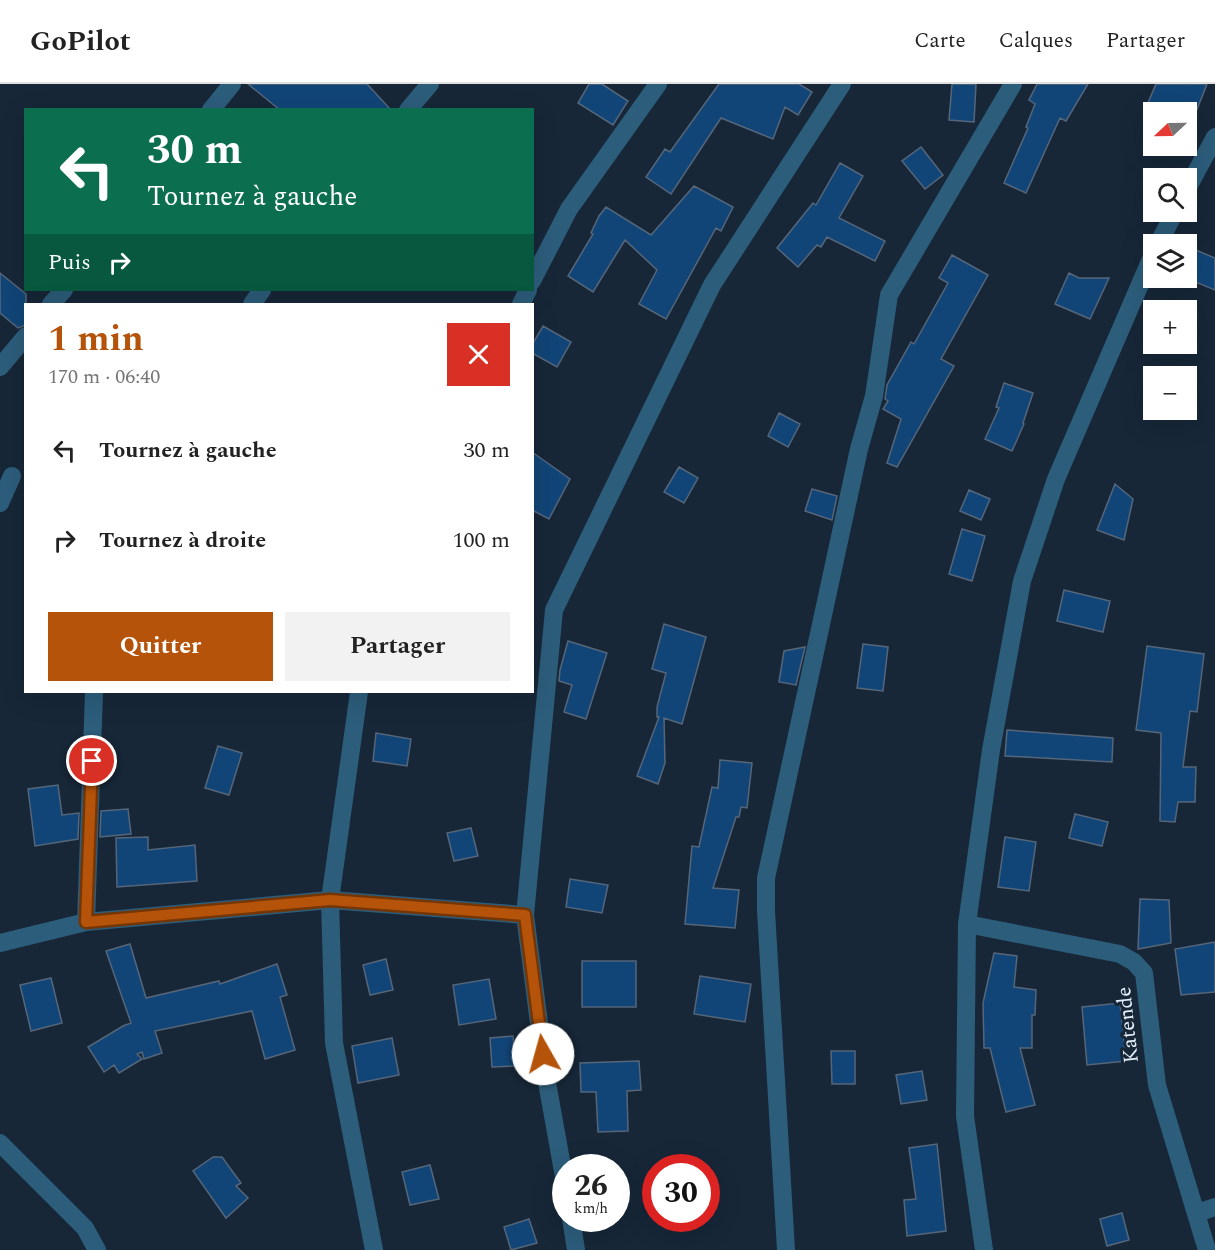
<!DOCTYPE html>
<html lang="fr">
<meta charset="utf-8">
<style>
body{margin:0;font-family:Spectral,serif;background:#f2f2f2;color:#222;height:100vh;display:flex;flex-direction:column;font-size:22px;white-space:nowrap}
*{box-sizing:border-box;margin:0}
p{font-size:20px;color:#767676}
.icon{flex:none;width:33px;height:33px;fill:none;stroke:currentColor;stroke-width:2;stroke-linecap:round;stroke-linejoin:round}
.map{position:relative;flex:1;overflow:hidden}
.details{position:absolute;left:24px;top:219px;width:510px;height:390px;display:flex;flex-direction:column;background:#fff;border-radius:0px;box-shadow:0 6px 24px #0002}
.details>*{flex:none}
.guide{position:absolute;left:24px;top:24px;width:510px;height:183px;border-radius:0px;box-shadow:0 6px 24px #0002;background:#0b6e4f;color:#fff;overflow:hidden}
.needle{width:39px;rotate:248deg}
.fabs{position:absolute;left:1143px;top:18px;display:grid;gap:12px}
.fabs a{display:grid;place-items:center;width:54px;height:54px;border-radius:0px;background:#fff;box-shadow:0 6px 24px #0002;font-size:30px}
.speed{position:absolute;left:552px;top:1070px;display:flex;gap:12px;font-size:30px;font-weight:700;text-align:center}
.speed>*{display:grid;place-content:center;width:78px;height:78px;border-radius:50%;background:#fff;box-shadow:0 6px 24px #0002;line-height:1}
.speed small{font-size:15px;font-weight:400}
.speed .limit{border:9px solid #d22;background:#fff;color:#111}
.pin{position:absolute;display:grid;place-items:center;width:51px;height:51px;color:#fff;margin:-26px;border:3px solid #fff;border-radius:50%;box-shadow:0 2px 6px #0007}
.me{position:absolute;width:66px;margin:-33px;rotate:353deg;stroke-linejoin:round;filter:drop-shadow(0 0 4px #0008)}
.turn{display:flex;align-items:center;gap:21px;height:126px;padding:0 24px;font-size:27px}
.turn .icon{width:78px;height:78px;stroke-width:2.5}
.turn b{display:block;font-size:42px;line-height:51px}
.then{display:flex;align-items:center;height:57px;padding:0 24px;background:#0003;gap:12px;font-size:22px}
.round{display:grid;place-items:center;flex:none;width:63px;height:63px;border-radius:0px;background:#f2f2f2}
.head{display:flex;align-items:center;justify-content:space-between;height:102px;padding:0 24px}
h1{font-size:36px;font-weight:700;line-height:45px;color:#b45309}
.primary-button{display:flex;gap:12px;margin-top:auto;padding:12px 24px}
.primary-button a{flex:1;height:69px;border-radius:0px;background:#b45309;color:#fff;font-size:24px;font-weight:700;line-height:69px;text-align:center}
.primary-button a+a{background:#f2f2f2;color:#222}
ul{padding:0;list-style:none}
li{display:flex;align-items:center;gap:18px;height:90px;padding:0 24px}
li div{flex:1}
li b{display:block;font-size:22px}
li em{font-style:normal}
header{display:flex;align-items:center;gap:36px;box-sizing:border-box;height:84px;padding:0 30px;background:#fff;border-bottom:2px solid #e0e0e0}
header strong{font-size:28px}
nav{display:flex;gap:33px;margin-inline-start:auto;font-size:21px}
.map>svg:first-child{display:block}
</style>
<header>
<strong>GoPilot</strong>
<nav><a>Carte</a><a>Calques</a><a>Partager</a></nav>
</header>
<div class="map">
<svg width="1215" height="1166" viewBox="0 0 1215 1166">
<rect width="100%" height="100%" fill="#172738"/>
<path fill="#114577" stroke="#55667a" stroke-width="1.5" d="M 248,0 L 367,0 L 391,26 L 280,26 Z
M 589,0 L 602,0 L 628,17 L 613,41 L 578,19 Z
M 719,0 L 799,0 L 812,8 L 798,31 L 785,23 L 773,55 L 721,34 L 671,110 L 646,93 L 665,65 L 670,68 Z
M 952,0 L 976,0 L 974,38 L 949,36 Z
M 1037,0 L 1088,0 L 1066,37 L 1060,34 L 1026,109 L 1004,99 L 1028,44 L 1026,43 L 1035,20 L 1029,16 Z
M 1156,0 L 1207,0 L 1196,28 L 1144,28 Z
M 921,63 L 943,91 L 925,105 L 902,77 Z
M 840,79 L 863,92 L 839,134 L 885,157 L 875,177 L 827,153 L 821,163 L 817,161 L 798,183 L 777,164 L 813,119 L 816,121 Z
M 694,102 L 733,123 L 721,147 L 716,144 L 666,235 L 639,220 L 657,186 L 625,156 L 593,208 L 568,192 L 593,150 L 591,149 L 599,132 L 606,123 L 651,151 Z
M 1186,162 L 1215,174 L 1215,206 L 1186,194 Z
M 952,171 L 988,191 L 941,275 L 954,282 L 897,383 L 887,379 L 901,335 L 883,325 L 888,317 L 885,315 L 887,301 L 911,258 L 914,260 L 948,199 L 939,194 Z
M 0,189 L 26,210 L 26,241 L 18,244 L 0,229 Z
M 1069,189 L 1079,194 L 1109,194 L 1090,235 L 1055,220 Z
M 543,242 L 571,258 L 557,283 L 532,269 L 532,261 Z
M 1004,299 L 1033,309 L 1023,339 L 1024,340 L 1012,367 L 985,355 L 999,324 L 996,323 Z
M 779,329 L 800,340 L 788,363 L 768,352 Z
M 532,368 L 570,395 L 549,435 L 532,426 Z
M 679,383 L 698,394 L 684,419 L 664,408 Z
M 1115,400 L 1133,415 L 1124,456 L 1097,446 Z
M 812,405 L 837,412 L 832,436 L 805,427 Z
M 969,406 L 990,415 L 981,436 L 960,427 Z
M 962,445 L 985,452 L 972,497 L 949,490 Z
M 1064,506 L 1110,517 L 1103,548 L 1057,537 Z
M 664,540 L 706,553 L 682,640 L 664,634 L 665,679 L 658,700 L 637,692 L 659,633 L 657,633 L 657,623 L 666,589 L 652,585 Z
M 568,557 L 607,569 L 586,635 L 564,628 L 572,601 L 559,597 L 560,586 Z
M 863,560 L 888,563 L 883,607 L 857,604 Z
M 1147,562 L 1204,570 L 1197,628 L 1190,627 L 1183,683 L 1196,683 L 1195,718 L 1178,718 L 1175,738 L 1160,737 L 1161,649 L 1136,646 Z
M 805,563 L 796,601 L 779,598 L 784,567 Z
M 1007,646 L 1113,654 L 1112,678 L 1005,672 Z
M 376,649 L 411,655 L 407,682 L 373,677 Z
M 218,662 L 242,669 L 229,711 L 205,704 Z
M 720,676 L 752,679 L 747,724 L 741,723 L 739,733 L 736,733 L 713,804 L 739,806 L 735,844 L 685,840 L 692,762 L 699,763 L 712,703 L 718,704 Z
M 58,701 L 62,731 L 79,729 L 78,755 L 35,762 L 28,705 Z
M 128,725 L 131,750 L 100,753 L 101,727 Z
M 1075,730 L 1108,738 L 1102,762 L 1069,754 Z
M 471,744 L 478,772 L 454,777 L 447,749 Z
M 148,753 L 148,766 L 195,761 L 197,797 L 117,803 L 116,754 Z
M 1005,753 L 1036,758 L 1029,807 L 998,803 Z
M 570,795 L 608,801 L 602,829 L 566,823 Z
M 1140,815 L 1169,816 L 1171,859 L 1138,865 Z
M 1215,858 L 1215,908 L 1181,911 L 1175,865 Z
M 130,860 L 146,914 L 219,897 L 220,900 L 277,880 L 287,911 L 280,913 L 295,966 L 265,975 L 252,927 L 155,947 L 162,969 L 144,975 L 142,968 L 137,970 L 142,975 L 119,989 L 114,981 L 104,988 L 88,963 L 123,942 L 131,939 L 106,867 Z
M 994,869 L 1017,872 L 1014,903 L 1036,906 L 1035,931 L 1032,931 L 1032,964 L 1020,964 L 1035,1021 L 1006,1028 L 990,964 L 984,964 L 983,919 Z
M 386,875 L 393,906 L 370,911 L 363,881 Z
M 582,877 L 636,877 L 636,923 L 582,923 Z
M 700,892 L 751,900 L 745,938 L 694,930 Z
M 51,894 L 62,939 L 31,947 L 20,901 Z
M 489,895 L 496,935 L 459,941 L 453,901 Z
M 1120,919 L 1126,977 L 1087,981 L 1082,923 Z
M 513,952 L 516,982 L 492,983 L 490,954 Z
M 392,954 L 399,991 L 358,999 L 352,962 Z
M 831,967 L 855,967 L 855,1000 L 832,1000 Z
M 639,977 L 641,1006 L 627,1007 L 628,1047 L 598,1048 L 596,1008 L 581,1008 L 580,979 Z
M 922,987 L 927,1016 L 901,1020 L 896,991 Z
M 937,1060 L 946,1147 L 907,1152 L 904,1116 L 916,1115 L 909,1064 Z
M 213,1073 L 222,1073 L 241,1099 L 236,1102 L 248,1114 L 226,1134 L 193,1087 Z
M 430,1081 L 439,1115 L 410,1121 L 402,1088 Z
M 1122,1129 L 1129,1156 L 1107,1162 L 1100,1135 Z
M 529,1135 L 537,1159 L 511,1166 L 504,1143 Z"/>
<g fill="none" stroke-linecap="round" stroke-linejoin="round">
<path stroke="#2c5d7b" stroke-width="18" d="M 211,26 L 232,0
M 408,26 L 430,0
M 1186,107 L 1215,53
M 1158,160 L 1175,128
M 532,197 L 569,125 L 658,0
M 51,220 L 64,206
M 252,220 L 262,206
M 521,220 L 528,206
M 0,283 L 26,252
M 0,419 L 12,392
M 359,608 L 330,816 L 334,959 L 374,1166
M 86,838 L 94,608
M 967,840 L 1120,870 L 1134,878 L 1144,889 L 1157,1001 L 1207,1166
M 0,859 L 86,838 L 330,816 L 525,831
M 0,1059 L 85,1144 L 97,1166
M 566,1104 L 546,993 L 525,831 L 554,526 L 712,201 L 842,0
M 1197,1129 L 1215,1123
M 571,1134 L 576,1166
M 786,1166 L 766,827 L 766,794 L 859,365 L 874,312 L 889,211 L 1013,0
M 984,1166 L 965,1032 L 967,840 L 991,666 L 1022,497 L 1056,395 L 1154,168"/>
</g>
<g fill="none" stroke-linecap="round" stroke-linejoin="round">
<g stroke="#753606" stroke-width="15">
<path id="route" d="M 92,677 L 86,838 L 330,816 L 525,831 L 543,970"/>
</g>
<use href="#route" stroke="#b45309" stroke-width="10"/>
</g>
<g text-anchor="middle" stroke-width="6" stroke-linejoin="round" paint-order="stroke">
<g font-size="21" fill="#e5effb" stroke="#172738">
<text transform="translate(1127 941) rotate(-96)" y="7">Katende</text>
</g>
</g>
</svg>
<div class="fabs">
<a><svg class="needle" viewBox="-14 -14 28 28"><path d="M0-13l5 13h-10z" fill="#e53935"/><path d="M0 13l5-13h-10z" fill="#767676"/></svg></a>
<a><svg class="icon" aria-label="search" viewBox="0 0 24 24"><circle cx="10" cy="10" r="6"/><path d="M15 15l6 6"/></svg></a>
<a><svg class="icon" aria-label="layers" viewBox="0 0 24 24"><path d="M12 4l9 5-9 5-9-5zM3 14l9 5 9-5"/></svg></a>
<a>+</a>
<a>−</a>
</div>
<div class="speed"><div>26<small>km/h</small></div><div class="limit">30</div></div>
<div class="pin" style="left:92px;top:677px;background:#d93025"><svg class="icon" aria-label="arrive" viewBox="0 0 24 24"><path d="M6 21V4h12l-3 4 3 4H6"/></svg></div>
<svg class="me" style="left:543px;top:970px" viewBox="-20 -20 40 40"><circle r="19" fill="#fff"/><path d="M0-13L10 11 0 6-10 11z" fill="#b45309"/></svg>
<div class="guide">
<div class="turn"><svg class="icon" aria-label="left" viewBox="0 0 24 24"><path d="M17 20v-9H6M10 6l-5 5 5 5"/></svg><div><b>30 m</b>Tournez à gauche</div></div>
<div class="then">Puis<svg class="icon" aria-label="right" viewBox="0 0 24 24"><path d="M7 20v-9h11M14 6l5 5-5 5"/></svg></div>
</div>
<section class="details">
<div class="head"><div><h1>1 min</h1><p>170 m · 06:40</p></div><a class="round" style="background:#d93025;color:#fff"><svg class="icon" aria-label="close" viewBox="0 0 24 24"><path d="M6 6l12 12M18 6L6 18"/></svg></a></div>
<ul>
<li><svg class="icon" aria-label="left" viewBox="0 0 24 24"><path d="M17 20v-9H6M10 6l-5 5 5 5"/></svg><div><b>Tournez à gauche</b></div><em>30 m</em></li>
<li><svg class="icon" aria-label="right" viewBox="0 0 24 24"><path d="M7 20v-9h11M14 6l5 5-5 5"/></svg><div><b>Tournez à droite</b></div><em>100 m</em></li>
</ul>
<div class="primary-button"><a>Quitter</a><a>Partager</a></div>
</section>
</div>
